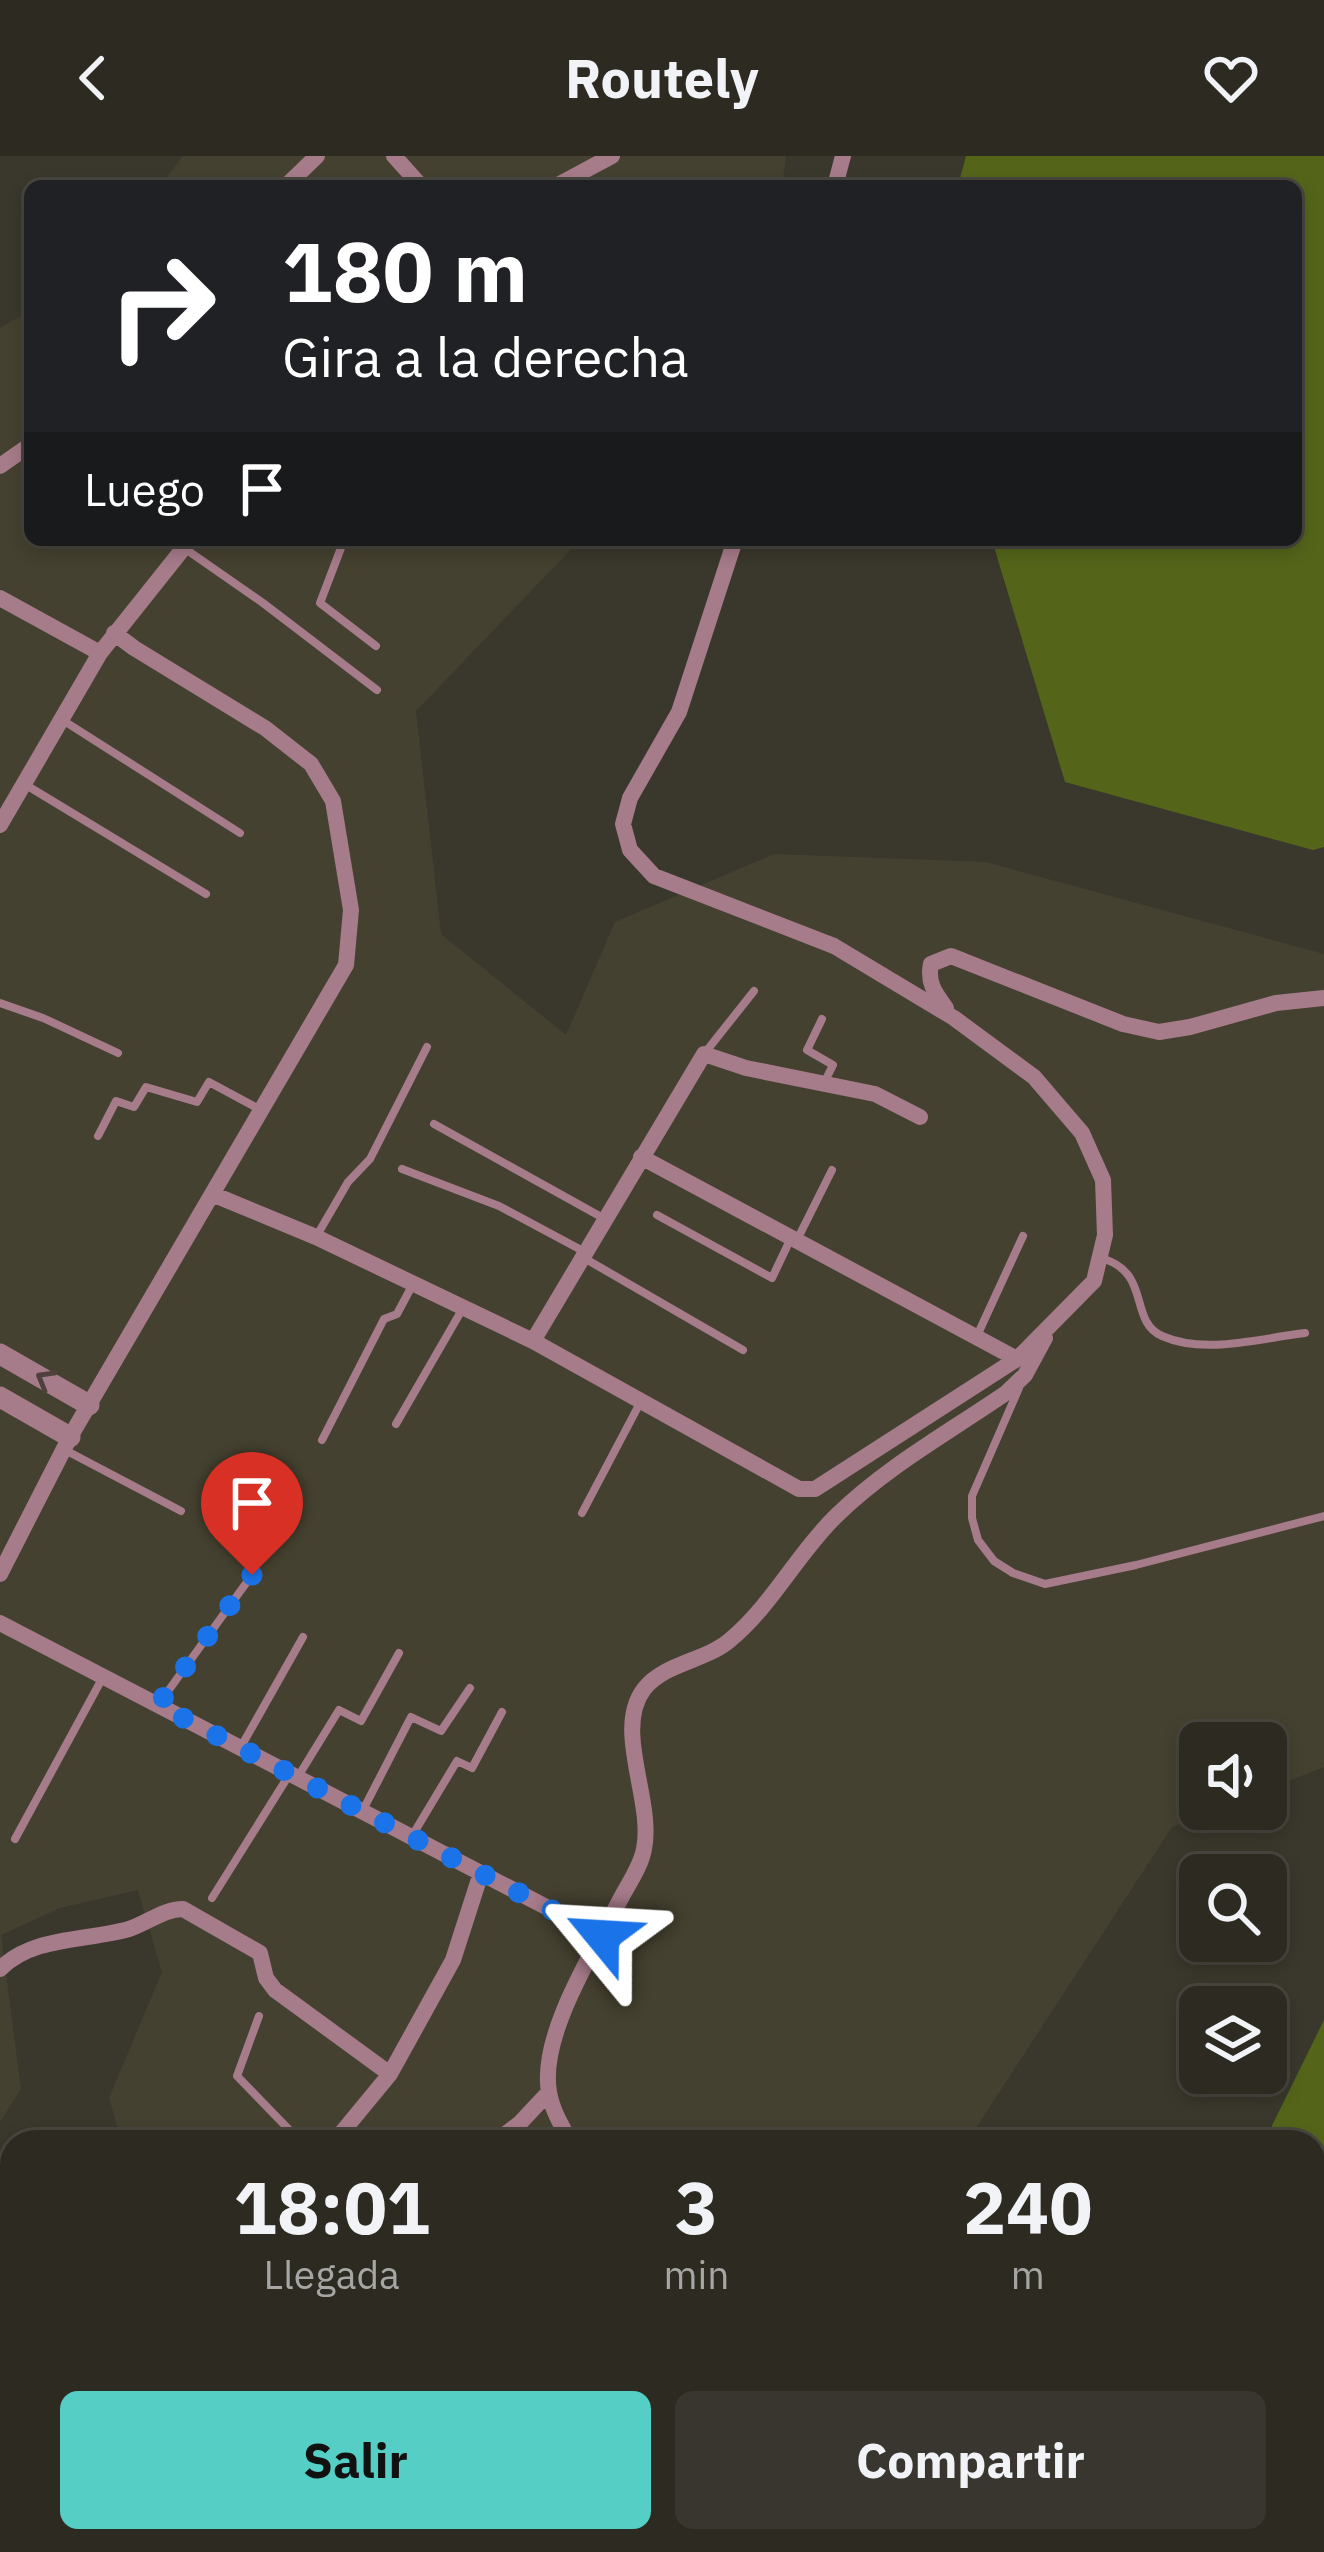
<!DOCTYPE html>
<html lang="es">
<style>
body{margin:0;font-family:"IBM Plex Sans",sans-serif;background:#38362e;color:#f1f3f6;height:100vh;display:flex;flex-direction:column;font-size:45px;white-space:nowrap}
*{box-sizing:border-box;margin:0}
p{font-size:39px;color:#a6a7a5}
.icon{flex:none;width:66px;height:66px;fill:none;stroke:currentColor;stroke-width:2;stroke-linecap:round;stroke-linejoin:round}
.map{position:relative;flex:1;overflow:hidden}
.side{position:absolute;left:0px;top:1974px;width:1326px;height:423px;display:flex;flex-direction:column;background:#2c2a21;border-radius:36px 36px 0 0;box-shadow:0 6px 18px #0003,0 0 0 3px #48463f}
.side>*{flex:none}
.banner{position:absolute;left:24px;top:24px;width:1278px;height:366px;border-radius:18px;box-shadow:0 6px 18px #0003,0 0 0 3px #48463f;background:#202124;color:#fff;overflow:hidden}
.buttons{position:absolute;left:1179px;top:1566px;display:grid;gap:24px}
.buttons a{display:grid;place-items:center;width:108px;height:108px;border-radius:18px;background:#2c2a21;box-shadow:0 6px 18px #0003,0 0 0 3px #48463f;font-size:60px}
.pin{position:absolute;display:grid;place-items:center;width:102px;height:102px;color:#fff;margin:-123px -51px;border-radius:50% 50% 50% 0;rotate:-45deg;box-shadow:0 0 12px #0007}
.pin .icon{rotate:45deg}
.me{position:absolute;width:132px;margin:-66px;rotate:297deg;stroke-linejoin:round;filter:drop-shadow(0 0 9px #0008)}
.turn{display:flex;align-items:center;gap:42px;height:252px;padding:0 60px;font-size:54px}
.turn .icon{width:156px;height:156px;stroke-width:2.5}
.turn b{display:block;font-size:84px;line-height:102px}
.then{display:flex;align-items:center;height:114px;padding:0 60px;background:#0003;gap:24px;font-size:45px}
.eta{display:flex;justify-content:space-evenly;align-items:center;height:204px;text-align:center}
.eta b{font-size:72px;font-weight:700;line-height:84px}
.button{display:flex;gap:24px;margin-top:auto;padding:24px 60px}
.button a{flex:1;height:138px;border-radius:18px;background:#55cec5;color:#111;font-size:48px;font-weight:700;line-height:138px;text-align:center}
.button a+a{background:#38362e;color:#f1f3f6}
header{display:flex;justify-content:space-between;align-items:center;height:156px;padding:0 60px;background:#2c2a21;font-size:54px;font-weight:700}
.map>svg:first-child{display:block}
</style>
<header><svg class="icon" aria-label="back" viewBox="0 0 24 24"><path d="M15 5l-7 7 7 7"/></svg>Routely<svg class="icon" aria-label="heart" viewBox="0 0 24 24"><path d="M12 20l-8-8c-3-5 5-10 8-4 3-6 11-1 8 4z"/></svg></header>
<div class="map">
<svg width="1324" height="2396" viewBox="0 0 1324 2396">
<rect width="100%" height="100%" fill="#3a382c"/>
<path fill="#454130" d="M 183,0 L 786,0 L 782,30 L 160,30 Z
M 30,155 L 30,384 L 580,384 L 416,555 L 441,778 L 566,879 L 615,766 L 774,698 L 986,706 L 1324,798 L 1324,1611 L 1266,1634 L 1266,1587 L 1200,1587 L 1200,1653 L 1217,1653 L 1172,1671 L 976,1972 L 983,1986 L 122,1986 L 109,1942 L 162,1816 L 138,1734 L 60,1752 L 1,1779 L 21,1933 L 0,1966 L 0,172 Z
M 516,2385 L 1205,2385 L 1215,2396 L 525,2396 Z"/>
<path fill="#54651a" d="M 966,0 L 1324,0 L 1324,691 L 1313,694 L 1065,626 L 992,384 L 1296,384 L 1296,30 L 958,30 Z
M 1324,1864 L 1324,2359 L 1314,2349 L 1314,1986 L 1264,1986 Z"/>
<g fill="none" stroke-linecap="round" stroke-linejoin="round">
<path stroke="#a67b8a" stroke-width="8" d="M 344,384 L 320,447 L 376,490
M 184,392 L 263,447 L 377,534
M 64,565 L 240,677
M 26,629 L 206,738
M 0,847 L 43,862 L 118,897
M 822,863 L 807,894 L 833,909 L 825,925
M 704,898 L 754,835
M 434,968 L 605,1063
M 98,980 L 116,945 L 134,951 L 146,931 L 197,946 L 209,926 L 259,953
M 402,1013 L 499,1050 L 585,1096
M 657,1059 L 772,1122 L 791,1082
M 316,1081 L 348,1026 L 370,1003 L 427,891
M 798,1082 L 832,1014
M 584,1102 L 743,1194
M 1101,1102 C 1152,1116 1128,1165 1162,1180 C 1205,1199 1261,1182 1305,1177
M 976,1182 L 1023,1080
M 1019,1232 L 972,1340 L 972,1362 L 978,1384 L 994,1405 L 1013,1417 L 1045,1428 L 1136,1409 L 1324,1360
M 396,1268 L 463,1152
M 322,1284 L 384,1163 L 397,1158 L 413,1128
M 65,1294 L 181,1355
M 582,1357 L 640,1247
M 158,1549 L 252,1419
M 242,1589 L 303,1481
M 299,1619 L 339,1554 L 361,1565 L 399,1497
M 363,1654 L 411,1561 L 441,1575 L 470,1532
M 412,1680 L 457,1605 L 472,1612 L 502,1556
M 15,1683 L 103,1521
M 212,1742 L 289,1619
M 259,1860 L 237,1920 L 301,1986"/>
<path stroke="#a67b8a" stroke-width="16" d="M 394,0 L 421,30
M 286,30 L 317,0
M 556,30 L 612,0
M 835,30 L 843,0
M 0,310 L 30,289
M 0,442 L 100,497
M 0,669 L 100,497 L 190,384
M 946,852 C 935,837 927,827 931,808 L 951,800 L 1123,868 L 1159,876 L 1190,871 L 1276,847 L 1324,842
M 641,1001 L 1017,1203
M 212,1038 L 316,1081 L 533,1185 L 799,1333 L 815,1333 L 1017,1203 L 1094,1125 L 1105,1079 L 1103,1024 L 1082,977 L 1034,921 L 954,862 L 834,790 L 654,720 L 630,694 L 623,668 L 630,642 L 679,556 L 735,384
M 533,1185 L 704,898 L 746,912 L 875,938 L 920,961
M 0,1418 L 70,1281 L 346,809 L 351,754 L 333,645 L 311,608 L 265,572 L 134,492 L 114,477
M 0,1467 L 602,1780
M 0,1813 C 33,1780 87,1785 129,1773 C 148,1767 163,1753 183,1753 L 260,1797 L 266,1822 L 275,1834 L 390,1918
M 334,1986 L 390,1918 L 453,1804 L 481,1717
M 495,1986 L 520,1967 L 549,1936
M 571,1986 C 562,1971 552,1954 549,1936 C 539,1879 595,1793 621,1742 C 629,1727 641,1710 644,1693 C 654,1644 613,1574 644,1533 C 664,1507 706,1505 730,1484 C 773,1448 797,1398 836,1360 C 886,1311 949,1276 1006,1237 L 1025,1219 L 1045,1182
M 872,2385 L 884,2396
M 812,2396 L 817,2385"/>
<path stroke="#a67b8a" stroke-width="21" d="M 0,1198 L 89,1249
M 0,1241 L 70,1281"/>
</g>
<defs><path id="oneway-chevron" d="M-2-3.5L2.5 0L-2 3.5" fill="none" stroke-width="1.6" stroke-linecap="round" stroke-linejoin="round" transform="scale(3)"/></defs>
<use stroke="#4e413d" href="#oneway-chevron" transform="translate(45 1223) rotate(-150)"/>
<g fill="none" stroke-linecap="round" stroke-linejoin="round">
<path stroke="#1a73e8" stroke-width="21" stroke-dasharray="0 37.8" d="M 252,1419 L 158,1549 L 602,1780"/>
</g>
</svg>
<div class="buttons">
<a><svg class="icon" aria-label="sound" viewBox="0 0 24 24"><path d="M4 9h4l5-4v14l-5-4H4zM17 9q2 3 0 6"/></svg></a>
<a><svg class="icon" aria-label="search" viewBox="0 0 24 24"><circle cx="10" cy="10" r="6"/><path d="M15 15l6 6"/></svg></a>
<a><svg class="icon" aria-label="layers" viewBox="0 0 24 24"><path d="M12 4l9 5-9 5-9-5zM3 14l9 5 9-5"/></svg></a>
</div>
<div class="pin" style="left:252px;top:1419px;background:#d93025"><svg class="icon" aria-label="arrive" viewBox="0 0 24 24"><path d="M6 21V4h12l-3 4 3 4H6"/></svg></div>
<svg class="me" style="left:602px;top:1780px" viewBox="-20 -20 40 40"><path d="M0-17L14 15 0 8-14 15z" fill="#1a73e8" stroke="#fff" stroke-width="4"/></svg>
<div class="banner">
<div class="turn"><svg class="icon" aria-label="right" viewBox="0 0 24 24"><path d="M7 20v-9h11M14 6l5 5-5 5"/></svg><div><b>180 m</b>Gira a la derecha</div></div>
<div class="then">Luego<svg class="icon" aria-label="arrive" viewBox="0 0 24 24"><path d="M6 21V4h12l-3 4 3 4H6"/></svg></div>
</div>
<section class="side">
<div class="eta">
<div><b>18:01</b><p>Llegada</p></div>
<div><b>3</b><p>min</p></div>
<div><b>240</b><p>m</p></div>
</div>
<div class="button"><a>Salir</a><a>Compartir</a></div>
</section>
</div>
